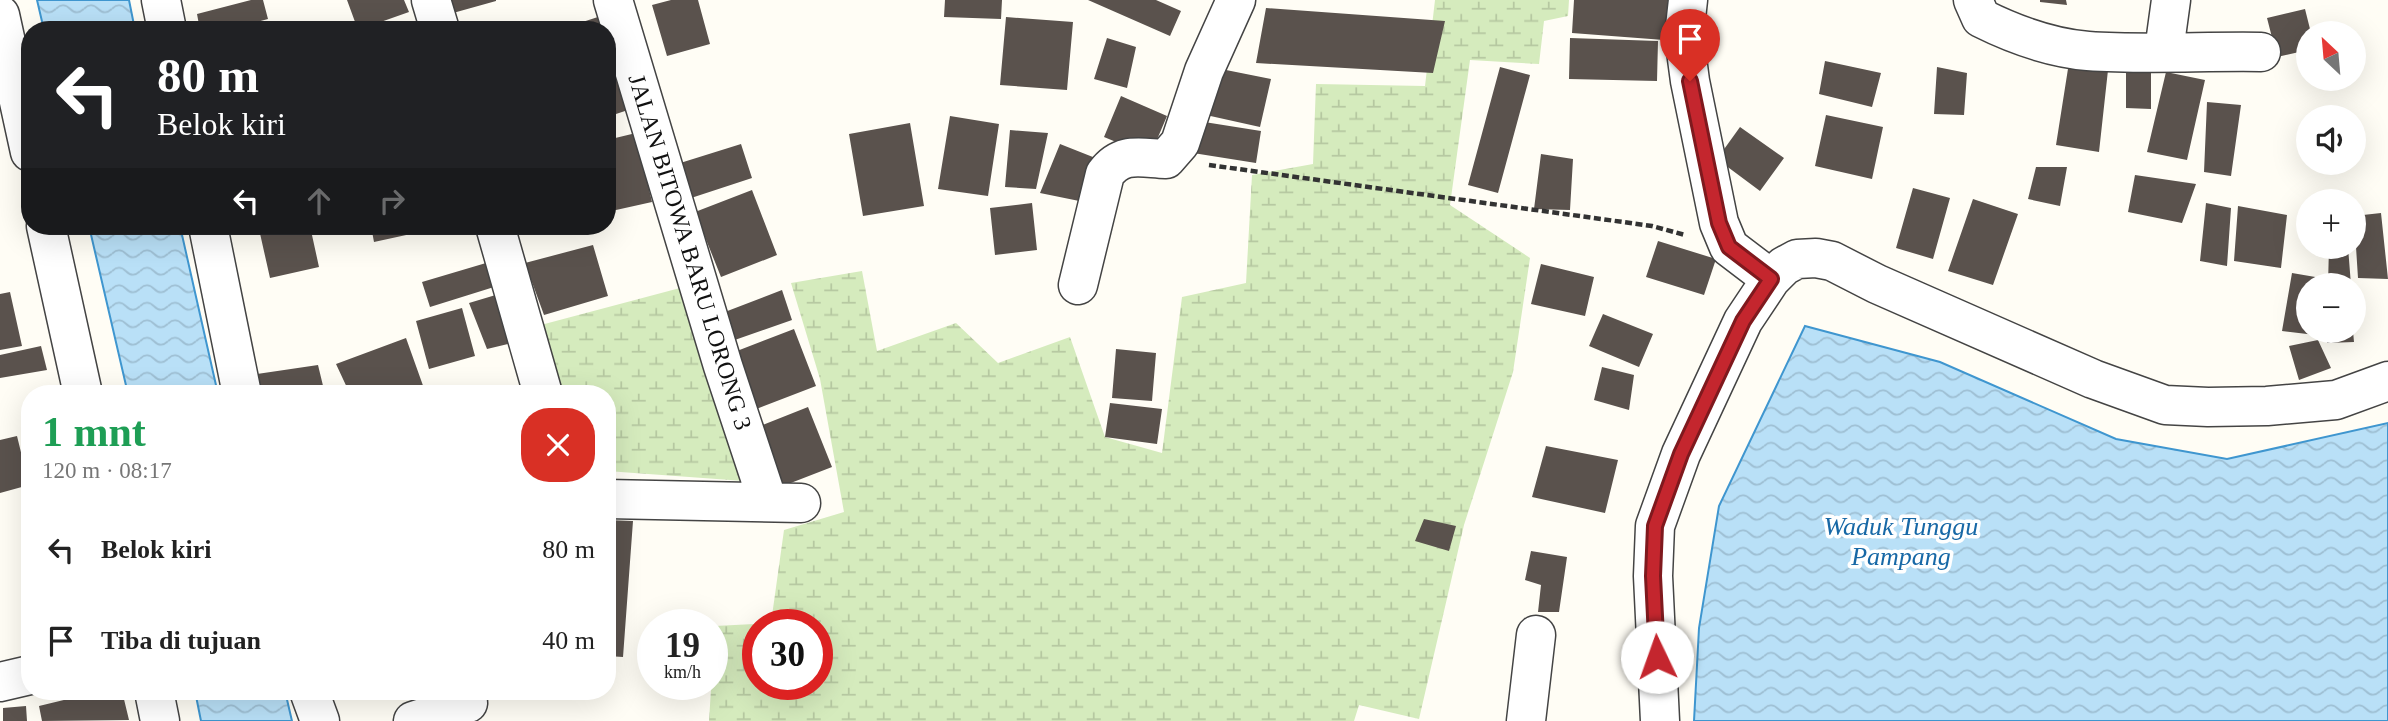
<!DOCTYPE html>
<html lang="id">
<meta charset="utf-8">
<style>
body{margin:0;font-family:Georgia,serif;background:#f6f6f6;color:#222;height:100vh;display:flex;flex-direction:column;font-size:26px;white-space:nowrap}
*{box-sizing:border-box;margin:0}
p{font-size:23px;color:#767676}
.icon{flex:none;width:38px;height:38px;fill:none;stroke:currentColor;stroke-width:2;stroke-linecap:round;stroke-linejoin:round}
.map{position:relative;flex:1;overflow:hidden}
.drawer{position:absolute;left:21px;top:385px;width:595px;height:315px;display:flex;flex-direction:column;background:#fff;border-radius:28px;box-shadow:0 7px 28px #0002}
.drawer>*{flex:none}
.hud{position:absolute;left:21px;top:21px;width:595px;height:214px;border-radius:28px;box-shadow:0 7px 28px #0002;background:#202124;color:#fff;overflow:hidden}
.needle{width:46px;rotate:334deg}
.controls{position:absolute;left:2296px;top:21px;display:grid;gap:14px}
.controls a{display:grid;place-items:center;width:70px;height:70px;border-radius:50%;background:#fff;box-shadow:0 7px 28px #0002;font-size:35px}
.speed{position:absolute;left:637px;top:609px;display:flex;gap:14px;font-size:35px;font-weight:700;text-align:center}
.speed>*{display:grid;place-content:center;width:91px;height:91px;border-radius:50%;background:#fff;box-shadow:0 7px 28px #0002;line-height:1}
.speed small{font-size:18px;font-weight:400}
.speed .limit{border:10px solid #d22;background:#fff;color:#111}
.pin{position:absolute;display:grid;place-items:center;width:60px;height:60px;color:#fff;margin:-72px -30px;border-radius:50% 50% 50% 0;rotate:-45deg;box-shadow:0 0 7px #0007}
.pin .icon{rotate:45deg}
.me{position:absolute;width:77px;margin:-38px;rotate:357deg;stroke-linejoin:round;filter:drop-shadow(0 0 5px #0008)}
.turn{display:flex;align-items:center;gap:24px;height:147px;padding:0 21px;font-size:32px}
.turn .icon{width:91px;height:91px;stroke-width:2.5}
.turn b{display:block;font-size:49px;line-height:60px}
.lanes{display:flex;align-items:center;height:66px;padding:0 21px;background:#0003;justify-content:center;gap:35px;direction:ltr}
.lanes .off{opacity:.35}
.round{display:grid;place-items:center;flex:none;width:74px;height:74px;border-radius:28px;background:#f6f6f6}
.head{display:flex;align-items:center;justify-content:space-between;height:119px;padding:0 21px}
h1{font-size:42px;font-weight:600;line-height:52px;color:#1e9e55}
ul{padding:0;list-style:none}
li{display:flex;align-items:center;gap:21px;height:91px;padding:0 21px}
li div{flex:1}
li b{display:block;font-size:26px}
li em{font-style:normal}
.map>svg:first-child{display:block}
</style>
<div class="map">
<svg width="2388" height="721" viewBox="0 0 2388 721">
<defs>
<pattern id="wetland-marsh" width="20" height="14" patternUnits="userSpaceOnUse" patternTransform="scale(1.75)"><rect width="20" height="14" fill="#d5ebbd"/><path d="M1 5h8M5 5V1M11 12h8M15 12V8" fill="none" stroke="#b6c8a1"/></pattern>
<pattern id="water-waves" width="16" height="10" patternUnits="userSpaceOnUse" patternTransform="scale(1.75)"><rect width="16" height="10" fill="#b9e0f7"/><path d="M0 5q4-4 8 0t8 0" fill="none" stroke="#9ebfd3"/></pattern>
</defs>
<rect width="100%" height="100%" fill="#fffdf5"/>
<path fill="url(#wetland-marsh)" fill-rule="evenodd" d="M 1435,0 L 1569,0 L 1568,16 L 1544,21 L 1539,64 L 1470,60 L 1450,205 L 1530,258 L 1513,372 L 1464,525 L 1419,719 L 1359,705 L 1354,721 L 709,721 L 715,626 L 771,623 L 784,530 L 844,512 L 820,379 L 791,283 L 862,271 L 877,351 L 956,323 L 998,363 L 1070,337 L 1105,437 L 1162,453 L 1182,297 L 1246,283 L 1252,175 L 1313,164 L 1316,84 L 1425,86 ZM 758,625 L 817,625 L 817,684 L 758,684 Z
M 680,288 L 744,481 L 607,471 L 607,394 L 556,394 L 537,326 Z"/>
<path fill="url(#water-waves)" stroke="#3f96cf" stroke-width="2" d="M 37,0 L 129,0 L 135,30 L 44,30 Z
M 89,226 L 180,226 L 218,394 L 128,394 Z
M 1805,326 L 1940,362 L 2116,439 L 2227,459 L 2388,423 L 2388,721 L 1694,721 L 1699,628 L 1719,506 Z
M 195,691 L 285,691 L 292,721 L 201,721 Z"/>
<path fill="#5a524d" d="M 251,0 L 263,0 L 268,19 L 228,30 L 200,30 L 197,14 Z
M 347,0 L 404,0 L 409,12 L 358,30 Z
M 449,0 L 496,0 L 496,1 L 453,13 Z
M 671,0 L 698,0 L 710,44 L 667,56 L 652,5 Z
M 945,0 L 1002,0 L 1001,19 L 944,17 Z
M 1088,0 L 1156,0 L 1181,11 L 1170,36 Z
M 1574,0 L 1668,0 L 1664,40 L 1572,33 Z
M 2040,0 L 2066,0 L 2067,5 L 2040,2 Z
M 1266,8 L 1445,21 L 1433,73 L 1256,63 Z
M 2305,9 L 2311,33 L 2308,33 L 2308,50 L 2277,57 L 2267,18 Z
M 601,16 L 605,30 L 561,30 L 561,29 Z
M 1006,17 L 1073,22 L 1067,90 L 1000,85 Z
M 607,37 L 631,109 L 607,117 Z
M 1107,38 L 1136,47 L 1127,88 L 1094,79 Z
M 1570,38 L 1658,41 L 1657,81 L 1569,79 Z
M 2070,56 L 2109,61 L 2099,152 L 2056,145 Z
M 1825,61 L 1881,73 L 1872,107 L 1819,94 Z
M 1500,67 L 1530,75 L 1498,193 L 1468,185 Z
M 1937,67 L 1967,73 L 1964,115 L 1934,114 Z
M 2126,67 L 2151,68 L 2151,109 L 2126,108 Z
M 1216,68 L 1271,79 L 1260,127 L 1206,115 Z
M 2166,72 L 2205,80 L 2187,160 L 2147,152 Z
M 1121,96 L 1167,116 L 1150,156 L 1104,137 Z
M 2207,102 L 2241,105 L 2231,176 L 2204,172 Z
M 1826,115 L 1883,127 L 1872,179 L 1815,166 Z
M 950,116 L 999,124 L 988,196 L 938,189 Z
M 1198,121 L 1261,131 L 1256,163 L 1193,153 Z
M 910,123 L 924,206 L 863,216 L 849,134 Z
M 1740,127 L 1784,158 L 1760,191 L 1717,159 Z
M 1010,130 L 1048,133 L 1036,189 L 1005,187 Z
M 636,133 L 652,202 L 607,212 L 607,140 Z
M 741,144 L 752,178 L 688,199 L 677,164 Z
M 1060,144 L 1108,163 L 1094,204 L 1040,193 Z
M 1541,154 L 1573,159 L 1570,210 L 1534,209 Z
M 2036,167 L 2067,167 L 2060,206 L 2028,199 Z
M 2135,175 L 2196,184 L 2182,223 L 2128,212 Z
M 1913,188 L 1950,198 L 1933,259 L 1896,248 Z
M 752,190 L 777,255 L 721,277 L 695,212 Z
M 1973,199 L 2018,214 L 1993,285 L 1948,271 Z
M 1032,203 L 1037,250 L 995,255 L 990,208 Z
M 2206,203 L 2231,208 L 2227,266 L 2200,261 Z
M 2238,206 L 2287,215 L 2281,268 L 2234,261 Z
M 2381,213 L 2388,279 L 2358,278 L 2354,216 Z
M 271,226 L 310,226 L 319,267 L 270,278 L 259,229 Z
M 371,226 L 443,226 L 443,227 L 374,242 Z
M 1658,241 L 1716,259 L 1704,295 L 1646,277 Z
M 593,245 L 608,296 L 544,315 L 525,263 Z
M 2329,247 L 2348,247 L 2351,285 L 2328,285 Z
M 486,263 L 494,287 L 430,307 L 422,282 Z
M 1541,264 L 1594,277 L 1585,316 L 1531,304 Z
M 2292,273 L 2327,279 L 2326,285 L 2308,285 L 2308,331 L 2324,331 L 2324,336 L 2282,331 Z
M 782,290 L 792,320 L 729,342 L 717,315 Z
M 509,291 L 521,341 L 487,349 L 469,303 Z
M 10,292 L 22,346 L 0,350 L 0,294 Z
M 462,308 L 475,356 L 429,369 L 416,321 Z
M 1603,314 L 1653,334 L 1639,367 L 1589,346 Z
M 794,329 L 816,386 L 746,413 L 724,356 Z
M 2328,331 L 2353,331 L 2354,342 L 2327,343 Z
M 406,338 L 426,394 L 350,394 L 336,364 Z
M 2318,340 L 2331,368 L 2299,380 L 2289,346 Z
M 41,346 L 47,370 L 0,378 L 0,355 Z
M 1116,349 L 1156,353 L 1152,401 L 1112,398 Z
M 318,365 L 325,394 L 261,394 L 257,374 Z
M 1602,367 L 1634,375 L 1629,410 L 1594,400 Z
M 1110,403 L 1162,409 L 1157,444 L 1105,437 Z
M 808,407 L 832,467 L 783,486 L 760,426 Z
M 17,436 L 29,485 L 0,493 L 0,440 Z
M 1546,446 L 1618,460 L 1605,513 L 1532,497 Z
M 1424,519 L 1456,526 L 1449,551 L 1415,541 Z
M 607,520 L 633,521 L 623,657 L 607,656 Z
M 1531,551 L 1567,557 L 1559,612 L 1538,612 L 1541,585 L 1525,580 Z
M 101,691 L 122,691 L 129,720 L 42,721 L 39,706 Z
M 26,706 L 27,721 L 3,721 L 3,708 Z"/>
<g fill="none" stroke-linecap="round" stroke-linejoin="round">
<g stroke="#444" stroke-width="41">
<path id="minor" d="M 161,0 L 167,30
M 431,0 L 440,30
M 613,0 L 723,366 L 768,502
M 1688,0 L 1684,36 L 1690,81 L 1719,223 L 1729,247 L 1771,279
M 1973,0 L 1981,18 C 2013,34 2052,48 2088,51 C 2144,55 2205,51 2261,52
M 0,15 L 30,152
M 2164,51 L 2171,0
M 46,226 L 83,394
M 208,226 L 242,394
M 495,226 L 543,394
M 1078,285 L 1105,174 C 1122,151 1140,158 1166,159 L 1180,143 L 1204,71 L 1236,0
M 607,499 L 801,503
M 0,682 L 30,675
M 154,691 L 160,721
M 309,691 L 320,721
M 413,721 L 468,703
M 1526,721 L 1536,635
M 1660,721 L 1653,576 L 1655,526 L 1681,454 L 1743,321 L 1771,279 L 1784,266 L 1797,259 L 1816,258 L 1832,261 L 1877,284 L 2093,379 L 2165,405 L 2208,407 L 2267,406 L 2336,400 L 2388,381"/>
</g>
<path stroke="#333" stroke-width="4.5" stroke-dasharray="7 3.5" stroke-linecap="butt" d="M 1209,165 L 1652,226 L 1685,235"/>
<use href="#minor" stroke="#fff" stroke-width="38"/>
</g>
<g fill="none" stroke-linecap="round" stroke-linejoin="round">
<g stroke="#7f191e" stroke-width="18">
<path id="route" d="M 1657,657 L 1653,576 L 1655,526 L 1681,454 L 1743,321 L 1771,279 L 1729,247 L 1719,223 L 1690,81"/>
</g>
<use href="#route" stroke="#c4262e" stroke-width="12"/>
</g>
<g text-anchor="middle" stroke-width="7" stroke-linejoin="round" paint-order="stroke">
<g font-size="24" fill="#111" stroke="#fff">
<text transform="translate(690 252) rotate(73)" y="8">JALAN BITOWA BARU LORONG 3</text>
</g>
<g font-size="26" font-style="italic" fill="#1768a6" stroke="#fff">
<text x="1901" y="535">Waduk Tunggu<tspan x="1901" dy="30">Pampang</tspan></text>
</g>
</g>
</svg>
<div class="controls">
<a><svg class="needle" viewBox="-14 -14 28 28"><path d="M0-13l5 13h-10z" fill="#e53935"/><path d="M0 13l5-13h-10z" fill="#767676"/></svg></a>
<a><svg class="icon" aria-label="sound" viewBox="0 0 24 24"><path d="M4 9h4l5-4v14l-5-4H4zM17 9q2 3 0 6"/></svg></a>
<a>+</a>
<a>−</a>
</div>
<div class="speed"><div>19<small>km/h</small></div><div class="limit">30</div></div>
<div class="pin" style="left:1690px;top:81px;background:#d93025"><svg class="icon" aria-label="arrive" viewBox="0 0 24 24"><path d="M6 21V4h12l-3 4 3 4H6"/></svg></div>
<svg class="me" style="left:1657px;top:657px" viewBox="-20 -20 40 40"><circle r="19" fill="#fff"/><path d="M0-13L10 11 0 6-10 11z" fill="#c4262e"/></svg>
<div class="hud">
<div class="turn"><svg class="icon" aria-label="left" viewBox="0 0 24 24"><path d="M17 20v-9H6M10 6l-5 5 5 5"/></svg><div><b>80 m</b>Belok kiri</div></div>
<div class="lanes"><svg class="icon" aria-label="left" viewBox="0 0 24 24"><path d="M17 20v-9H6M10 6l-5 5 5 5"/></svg><svg class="icon off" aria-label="ahead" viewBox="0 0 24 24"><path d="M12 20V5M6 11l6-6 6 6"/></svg><svg class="icon off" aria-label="right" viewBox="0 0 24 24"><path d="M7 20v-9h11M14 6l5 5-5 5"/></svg></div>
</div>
<section class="drawer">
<div class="head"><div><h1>1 mnt</h1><p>120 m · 08:17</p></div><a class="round" style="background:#d93025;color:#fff"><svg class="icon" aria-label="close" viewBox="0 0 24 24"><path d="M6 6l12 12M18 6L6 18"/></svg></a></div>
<ul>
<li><svg class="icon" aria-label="left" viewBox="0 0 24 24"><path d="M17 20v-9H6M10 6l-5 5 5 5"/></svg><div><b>Belok kiri</b></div><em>80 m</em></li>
<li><svg class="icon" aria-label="arrive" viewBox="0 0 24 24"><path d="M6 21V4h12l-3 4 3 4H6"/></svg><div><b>Tiba di tujuan</b></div><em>40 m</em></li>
</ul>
</section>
</div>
